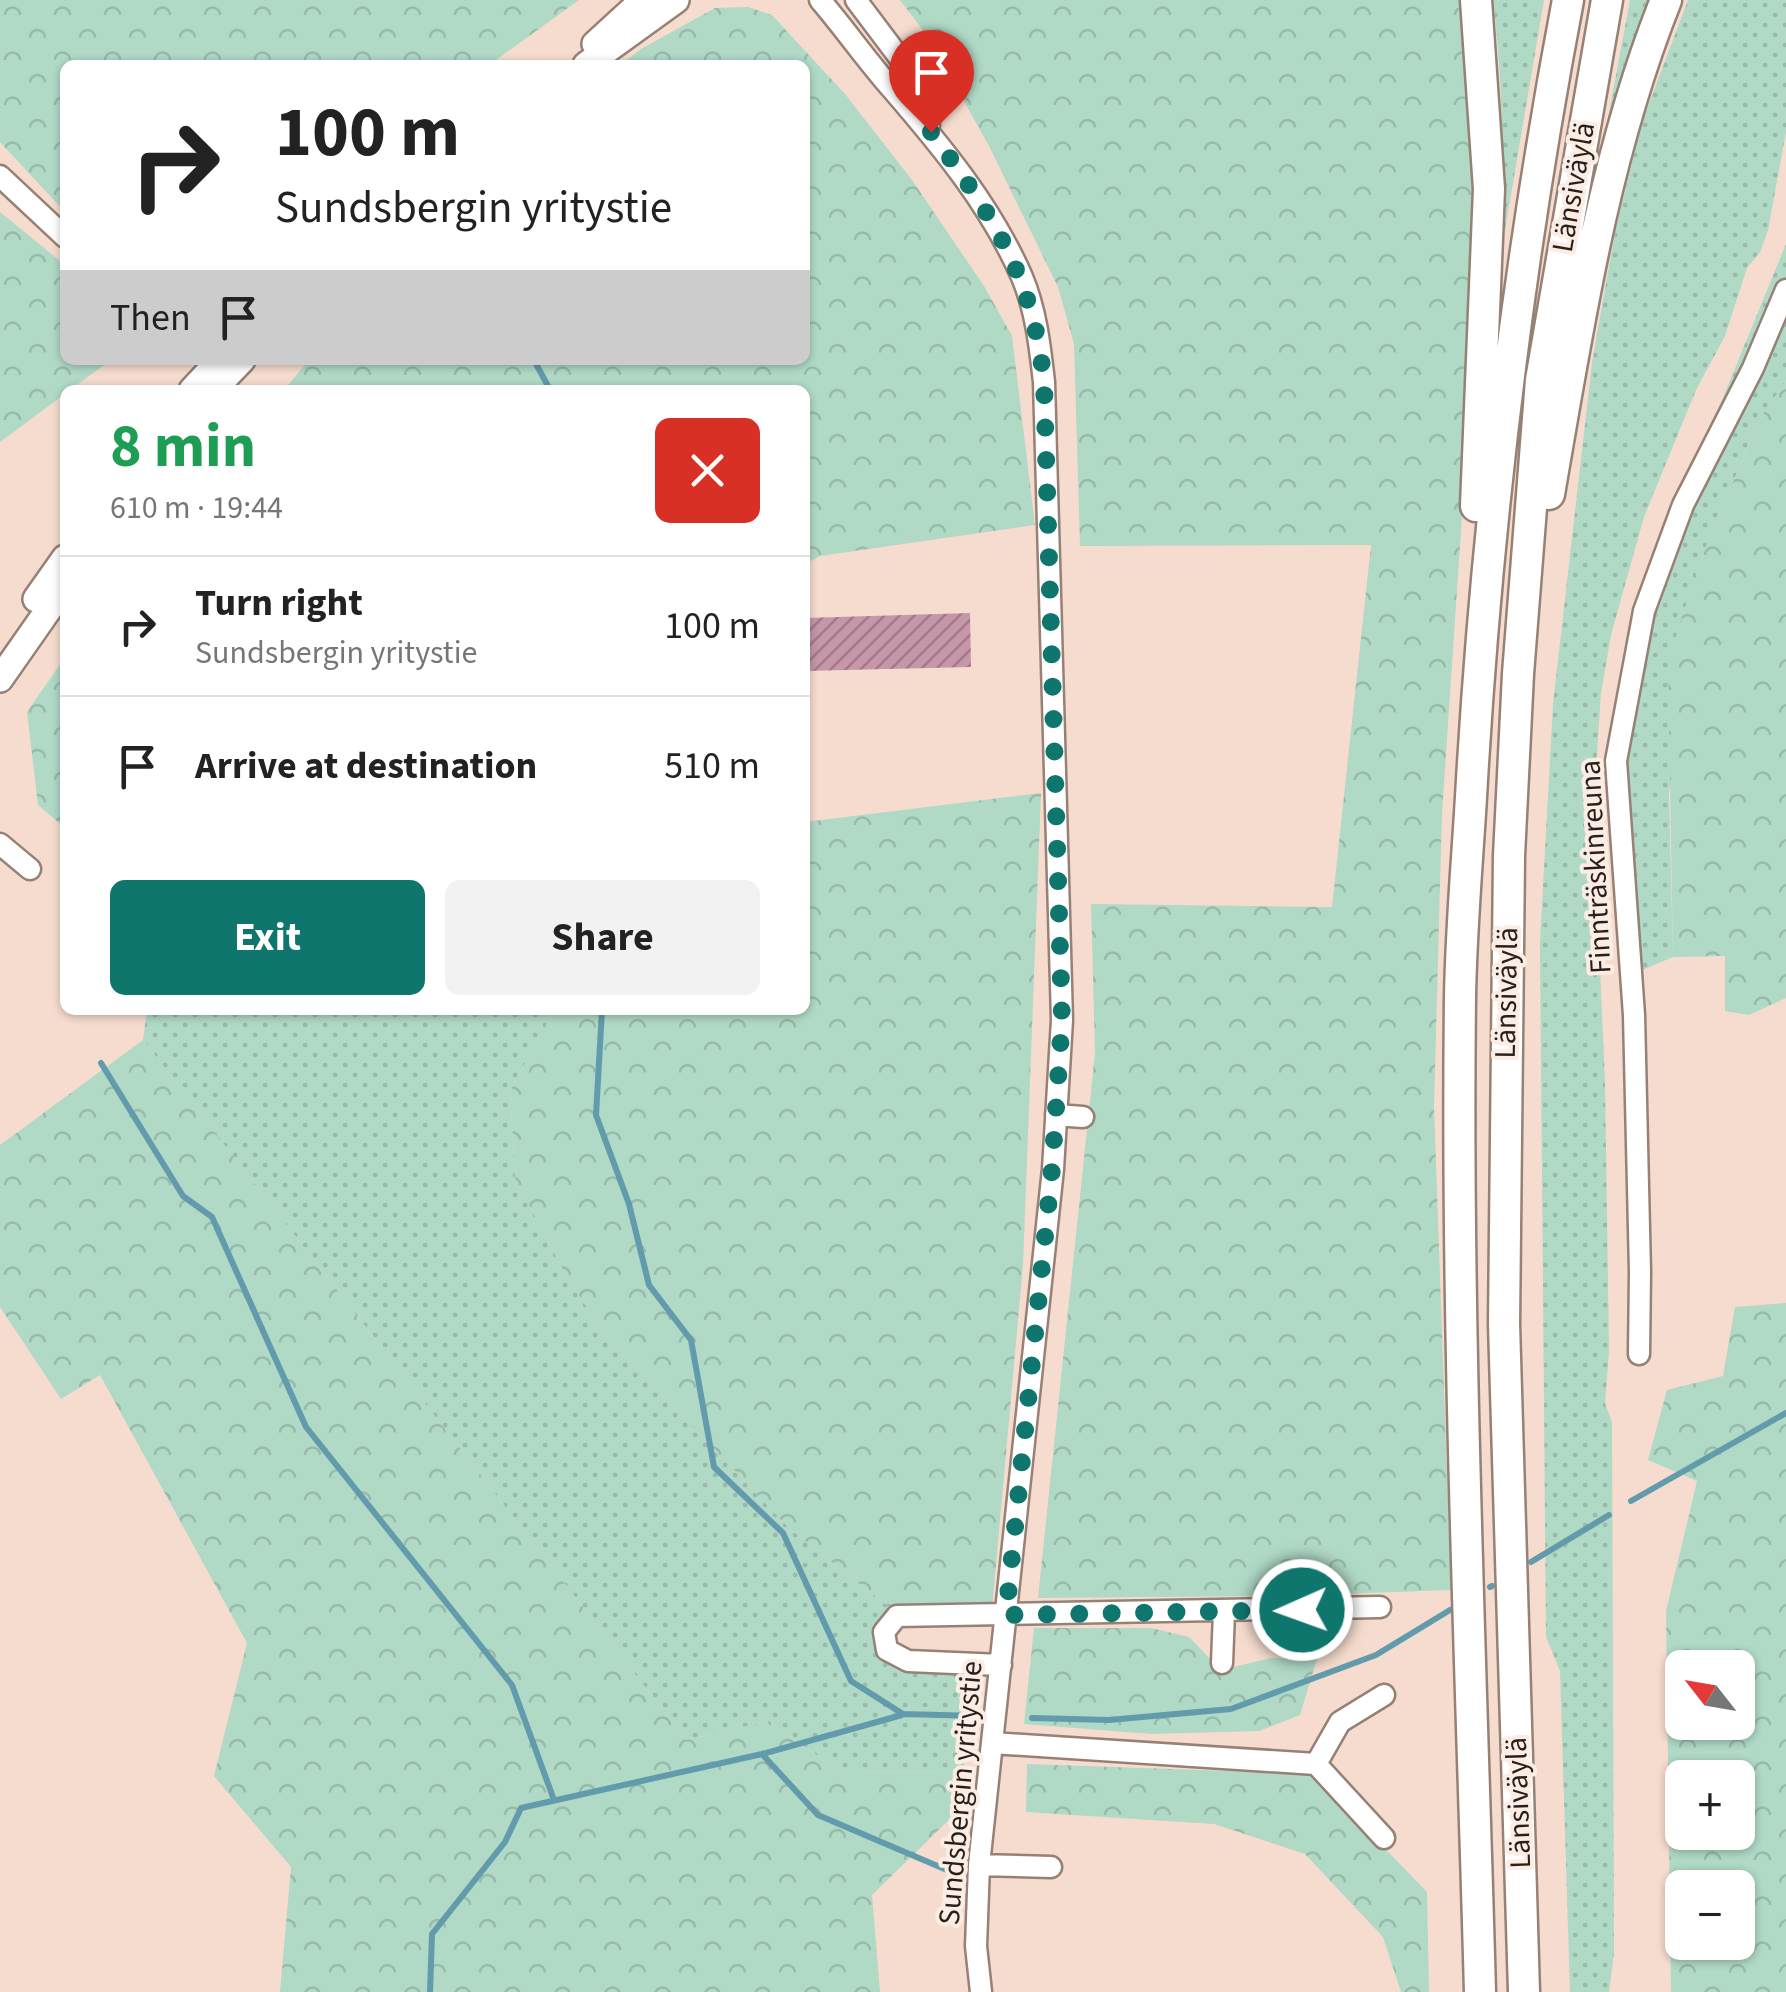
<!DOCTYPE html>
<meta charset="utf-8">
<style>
body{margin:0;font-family:"Source Sans 3",sans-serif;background:#f2f2f2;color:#222;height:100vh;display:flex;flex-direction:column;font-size:38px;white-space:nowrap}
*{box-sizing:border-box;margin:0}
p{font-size:32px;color:#767676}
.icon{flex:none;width:55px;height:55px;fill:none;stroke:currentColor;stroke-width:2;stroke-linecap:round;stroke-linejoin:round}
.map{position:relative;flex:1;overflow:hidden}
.sheet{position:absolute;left:60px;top:385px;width:750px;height:630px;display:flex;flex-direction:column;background:#fff;border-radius:15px;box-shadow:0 2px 8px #0004}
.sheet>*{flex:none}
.hud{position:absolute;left:60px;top:60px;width:750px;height:305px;border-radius:15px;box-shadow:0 2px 8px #0004;background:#fff;color:#222;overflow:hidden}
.needle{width:65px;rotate:301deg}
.fabs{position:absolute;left:1665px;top:1650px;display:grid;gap:20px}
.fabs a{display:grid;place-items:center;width:90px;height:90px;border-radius:15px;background:#fff;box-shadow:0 2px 8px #0004;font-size:50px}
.pin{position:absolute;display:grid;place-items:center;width:85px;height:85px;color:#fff;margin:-102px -42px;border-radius:50% 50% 50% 0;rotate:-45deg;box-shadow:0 0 10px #0007}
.pin .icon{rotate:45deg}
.me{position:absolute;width:110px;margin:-55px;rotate:268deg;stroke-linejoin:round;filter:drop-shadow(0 0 8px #0008)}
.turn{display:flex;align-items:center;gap:35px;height:210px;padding:0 50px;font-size:45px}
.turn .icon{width:130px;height:130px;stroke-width:2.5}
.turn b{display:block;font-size:70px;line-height:85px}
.then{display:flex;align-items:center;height:95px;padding:0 50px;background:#0003;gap:20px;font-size:38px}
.round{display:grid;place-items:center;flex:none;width:105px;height:105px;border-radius:15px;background:#f2f2f2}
.headline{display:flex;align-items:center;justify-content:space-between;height:170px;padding:0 50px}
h1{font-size:60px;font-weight:700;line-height:75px;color:#1e9e55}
.cta{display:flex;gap:20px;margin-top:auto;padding:20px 50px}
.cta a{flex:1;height:115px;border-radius:15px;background:#0f766e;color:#fff;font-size:40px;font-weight:700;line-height:115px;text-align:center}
.cta a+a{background:#f2f2f2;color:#222}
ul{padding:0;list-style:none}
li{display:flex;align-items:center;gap:30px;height:140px;padding:0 50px;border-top:2px solid #e0e0e0}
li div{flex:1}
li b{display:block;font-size:38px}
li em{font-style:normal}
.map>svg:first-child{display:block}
</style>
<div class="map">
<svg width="1786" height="1992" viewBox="0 0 1786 1992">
<defs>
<pattern id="green-dots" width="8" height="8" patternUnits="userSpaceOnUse" patternTransform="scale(2.5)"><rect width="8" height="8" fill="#b0d9c6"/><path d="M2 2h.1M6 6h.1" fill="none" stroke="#97baaa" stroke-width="1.8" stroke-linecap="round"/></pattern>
<pattern id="forest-crowns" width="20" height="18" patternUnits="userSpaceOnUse" patternTransform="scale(2.5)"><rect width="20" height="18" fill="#b0d9c6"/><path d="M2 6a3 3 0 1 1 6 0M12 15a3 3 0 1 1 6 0" fill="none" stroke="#97baaa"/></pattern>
<pattern id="building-hatch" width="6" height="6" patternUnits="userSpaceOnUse" patternTransform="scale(2.5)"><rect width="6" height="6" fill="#c696aa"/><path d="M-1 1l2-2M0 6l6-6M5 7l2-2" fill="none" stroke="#a17a8a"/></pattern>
</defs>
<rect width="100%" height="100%" fill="#f6dccf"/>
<path fill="url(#green-dots)" d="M 1493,0 L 1544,0 L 1502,248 C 1504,165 1503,83 1493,0 Z
M 1630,0 L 1658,0 L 1609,136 L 1605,134 Z
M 1688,0 L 1786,0 L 1786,132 L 1768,230 L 1760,252 L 1747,268 L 1725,336 L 1696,390 L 1644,517 L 1611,635 L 1601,693 L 1593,811 L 1605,1081 L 1609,1352 L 1605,1403 L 1612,1422 L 1614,1953 L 1609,1992 L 1570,1992 L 1560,1671 L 1546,1637 L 1540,942 L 1553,704 L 1592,363 L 1615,232 L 1642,122 Z
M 1786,244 L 1786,381 L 1760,418 L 1699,563 L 1669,793 L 1673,957 L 1621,979 L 1617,744 L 1643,589 L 1683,482 L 1722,400 Z
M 147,1010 L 554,1010 L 510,1091 L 515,1178 L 563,1270 L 602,1331 L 790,1529 L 895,1612 L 876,1642 L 983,1670 L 962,1772 L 841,1773 L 769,1721 L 686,1740 L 143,1040 Z"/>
<path fill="url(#forest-crowns)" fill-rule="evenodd" d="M 0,0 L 579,0 L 489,65 L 65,65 L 65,212 L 0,142 Z
M 900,0 L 1463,0 L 1476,214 L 1472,367 L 1442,813 L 1434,1106 L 1451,1590 L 1281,1596 L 1038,1598 L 1095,1053 L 1091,904 L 1332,907 L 1371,545 L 1080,546 L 1074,344 L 1058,287 L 989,146 L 928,37 Z
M 748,7 L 772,15 L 845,94 L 912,180 L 984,286 L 1012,336 L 1035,525 L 820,556 L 805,564 L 805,390 L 284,390 L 309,360 L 805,360 L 805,65 L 620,65 L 641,49 L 715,8 Z
M 0,212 L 65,265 L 65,360 L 111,360 L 70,390 L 65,390 L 65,394 L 0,442 Z
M 1786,381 L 1786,998 L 1749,1015 L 1725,1011 L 1725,956 L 1673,957 L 1668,662 L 1699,563 L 1760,418 Z
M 65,657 L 65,828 L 38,805 L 27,712 Z
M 1041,793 L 1023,1264 L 992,1609 L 895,1612 L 790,1529 L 602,1331 L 563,1270 L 515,1178 L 510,1091 L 554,1010 L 805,1010 L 805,822 Z
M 143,1040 L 686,1740 L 769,1721 L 841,1773 L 962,1772 L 959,1810 L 872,1895 L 880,1992 L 280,1992 L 291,1867 L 214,1776 L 247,1643 L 100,1375 L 61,1399 L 0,1307 L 0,1145 Z
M 1786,1303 L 1786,1992 L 1671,1992 L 1666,1611 L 1697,1481 L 1648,1460 L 1667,1390 L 1723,1376 L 1735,1307 ZM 1682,1668 L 1738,1668 L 1738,1722 L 1682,1722 ZM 1682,1778 L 1738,1778 L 1738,1832 L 1682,1832 ZM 1682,1888 L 1738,1888 L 1738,1942 L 1682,1942 Z
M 1034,1628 L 1151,1628 L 1189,1637 L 1221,1670 L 1271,1658 L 1317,1659 L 1300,1715 L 1259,1731 L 1151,1734 L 1024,1724 Z
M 1027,1764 L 1313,1774 L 1427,1892 L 1429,1992 L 1401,1992 L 1383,1937 L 1305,1854 L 1214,1824 L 1026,1812 Z"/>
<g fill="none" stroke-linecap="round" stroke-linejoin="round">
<path stroke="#629bac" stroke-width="6" d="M 534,360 L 550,390
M 602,1010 L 596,1115 L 629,1204 L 649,1285 L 691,1340 L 714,1467 L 783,1533 L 851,1681 L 903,1714 L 977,1716
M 101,1063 L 183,1196 L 212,1217 L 306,1427 L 512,1685 L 554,1800
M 1631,1501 L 1786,1413
M 1531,1562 L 1609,1515
M 1490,1587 L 1492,1586
M 1032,1718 L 1109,1720 L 1231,1709 L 1376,1655 L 1450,1610
M 762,1754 L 818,1815 L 961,1876
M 430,1992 L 432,1934 L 505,1842 L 521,1808 L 762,1754 L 902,1715"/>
</g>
<path fill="url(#building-hatch)" d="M 970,613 L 971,667 L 805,671 L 805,618 Z"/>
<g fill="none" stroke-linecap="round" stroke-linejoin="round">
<g stroke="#978074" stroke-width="25">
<path id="minor" d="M 820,0 C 845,29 867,61 892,89 C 942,147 991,206 1022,277 C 1036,310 1040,347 1044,382 L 1062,1020 L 1053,1169 L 979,1865 L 976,1946 L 981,1992
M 856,0 L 911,73 L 929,125
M 0,176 L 65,237
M 0,844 L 30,869
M 1056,1115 L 1083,1117
M 1639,1354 L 1640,1272 L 1634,1015 L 1616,761 L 1644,611 L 1683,505 L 1753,368 L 1786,290
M 1222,1663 L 1224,1612
M 1001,1665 L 908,1661 L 887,1650 L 884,1632 L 897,1616 L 1380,1607
M 992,1743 L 1316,1764 L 1384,1838
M 1316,1764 L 1340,1722 L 1384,1695
M 979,1865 L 1051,1867"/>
</g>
<g stroke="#978074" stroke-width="30">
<path id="major" d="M 595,44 L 643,0
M 586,65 L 676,0
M 192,390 L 220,360
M 213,390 L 242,360
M 36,599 L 65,558
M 0,679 L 65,586"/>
</g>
<g stroke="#978074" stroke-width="35">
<path id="highway" d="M 1549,494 C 1578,327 1603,158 1666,0
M 1476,506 L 1489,189 L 1476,0
M 1480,1992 C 1471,1661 1456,1329 1460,998 C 1461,931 1467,864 1471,797 C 1486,530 1518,263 1568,0
M 1524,1992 L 1504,1324 L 1509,856 L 1518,674 L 1541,380 L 1607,0"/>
</g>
<use href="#minor" stroke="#fff" stroke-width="20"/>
<use href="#major" stroke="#fff" stroke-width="25"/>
<use href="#highway" stroke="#fff" stroke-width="30"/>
</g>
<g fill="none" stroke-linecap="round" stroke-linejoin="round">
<path stroke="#0f766e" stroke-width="18" stroke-dasharray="0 32.4" d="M 931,132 C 992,215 1033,276 1044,382 L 1062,1020 L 1052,1169 L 1006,1615 L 1302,1610"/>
</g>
<g text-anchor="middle" stroke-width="8" stroke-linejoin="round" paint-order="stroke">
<g font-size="30" fill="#281f1a" stroke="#fbece4">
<text transform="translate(1573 187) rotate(-80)" y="10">Länsiväylä</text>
<text transform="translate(1595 867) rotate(-93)" y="10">Finnträskinreuna</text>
<text transform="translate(1506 993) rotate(-89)" y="10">Länsiväylä</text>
<text transform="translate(960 1793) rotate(-85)" y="10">Sundsbergin yritystie</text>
<text transform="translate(1518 1803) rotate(-92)" y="10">Länsiväylä</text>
</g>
</g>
</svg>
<div class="fabs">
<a><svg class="needle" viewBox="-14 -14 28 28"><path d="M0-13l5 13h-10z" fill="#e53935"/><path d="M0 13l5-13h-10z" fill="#767676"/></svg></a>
<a>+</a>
<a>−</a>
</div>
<div class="pin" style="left:931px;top:132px;background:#d93025"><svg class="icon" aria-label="arrive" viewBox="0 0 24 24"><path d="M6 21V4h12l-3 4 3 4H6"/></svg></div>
<svg class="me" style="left:1302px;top:1610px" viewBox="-20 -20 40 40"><circle r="17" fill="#0f766e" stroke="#fff" stroke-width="3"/><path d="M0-11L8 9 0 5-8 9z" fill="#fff"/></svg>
<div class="hud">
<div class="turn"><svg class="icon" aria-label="right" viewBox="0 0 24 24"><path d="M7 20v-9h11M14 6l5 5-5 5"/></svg><div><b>100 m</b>Sundsbergin yritystie</div></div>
<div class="then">Then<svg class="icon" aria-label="arrive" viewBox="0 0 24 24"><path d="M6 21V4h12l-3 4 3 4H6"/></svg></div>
</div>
<section class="sheet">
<div class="headline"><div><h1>8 min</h1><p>610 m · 19:44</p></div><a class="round" style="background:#d93025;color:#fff"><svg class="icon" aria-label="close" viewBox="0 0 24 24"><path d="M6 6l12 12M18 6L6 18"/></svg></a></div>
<ul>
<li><svg class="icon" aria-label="right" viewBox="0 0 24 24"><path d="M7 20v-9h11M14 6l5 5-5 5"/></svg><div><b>Turn right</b><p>Sundsbergin yritystie</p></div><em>100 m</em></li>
<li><svg class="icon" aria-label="arrive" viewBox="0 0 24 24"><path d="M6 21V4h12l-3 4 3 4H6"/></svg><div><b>Arrive at destination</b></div><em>510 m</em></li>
</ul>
<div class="cta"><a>Exit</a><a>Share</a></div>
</section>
</div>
